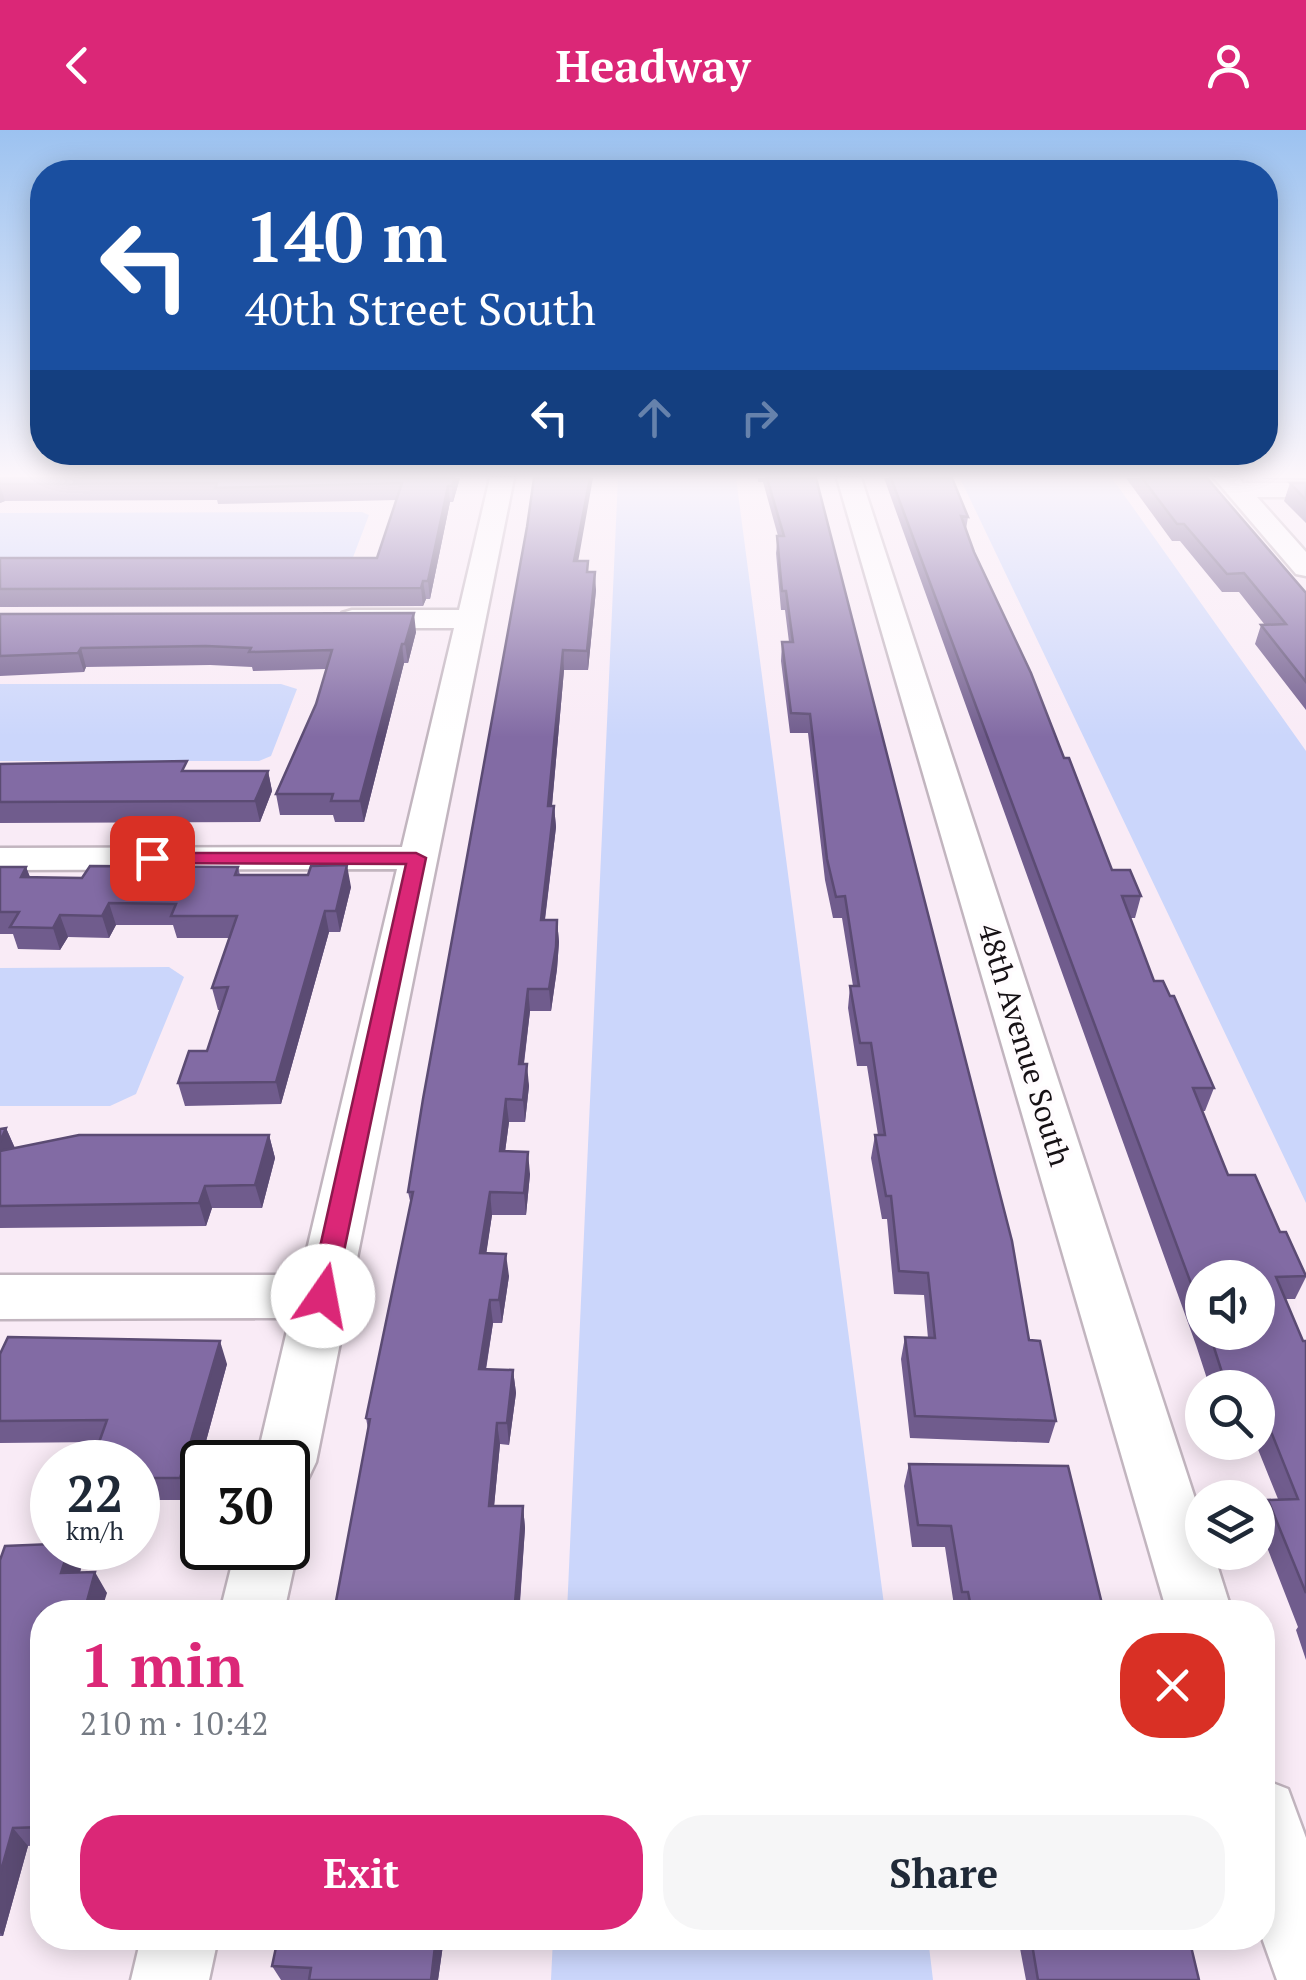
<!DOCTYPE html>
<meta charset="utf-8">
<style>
body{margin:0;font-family:"PT Serif",serif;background:#f6f6f7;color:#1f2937;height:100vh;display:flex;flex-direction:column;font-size:38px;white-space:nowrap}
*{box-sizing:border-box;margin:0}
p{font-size:32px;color:#747a83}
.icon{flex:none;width:55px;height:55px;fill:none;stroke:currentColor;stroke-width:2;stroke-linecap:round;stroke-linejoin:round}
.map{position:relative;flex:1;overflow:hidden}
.panel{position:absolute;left:30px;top:1470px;width:1245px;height:350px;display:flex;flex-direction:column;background:#fff;border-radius:40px;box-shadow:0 5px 25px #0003}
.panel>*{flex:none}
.top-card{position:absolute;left:30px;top:30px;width:1248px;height:305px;border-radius:40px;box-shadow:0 5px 25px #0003;background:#1a4fa0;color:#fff;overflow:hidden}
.buttons{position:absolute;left:1185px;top:1130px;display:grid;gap:20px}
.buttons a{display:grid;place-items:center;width:90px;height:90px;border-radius:50%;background:#fff;box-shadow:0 5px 25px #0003;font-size:50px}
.speed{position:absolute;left:30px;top:1310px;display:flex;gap:20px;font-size:50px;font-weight:700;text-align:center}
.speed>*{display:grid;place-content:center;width:130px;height:130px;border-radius:50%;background:#fff;box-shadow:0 5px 25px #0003;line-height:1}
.speed small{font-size:25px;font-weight:400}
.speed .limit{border:5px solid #111;border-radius:15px;background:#fff;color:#111}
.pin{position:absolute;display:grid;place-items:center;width:85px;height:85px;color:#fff;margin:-42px;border-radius:20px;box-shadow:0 5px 15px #0006}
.me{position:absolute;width:110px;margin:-55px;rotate:12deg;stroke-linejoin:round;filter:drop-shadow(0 0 8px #0008)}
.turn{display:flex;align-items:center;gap:35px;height:210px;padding:0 50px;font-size:45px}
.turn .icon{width:130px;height:130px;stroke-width:2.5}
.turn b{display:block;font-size:70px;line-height:85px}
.lanes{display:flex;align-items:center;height:95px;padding:0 50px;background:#0003;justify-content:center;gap:50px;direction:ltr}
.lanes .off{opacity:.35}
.round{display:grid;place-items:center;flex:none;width:105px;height:105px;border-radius:40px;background:#f6f6f7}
.overview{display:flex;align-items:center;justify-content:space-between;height:170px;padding:0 50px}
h1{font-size:60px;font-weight:800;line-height:75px;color:#db2777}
.cta{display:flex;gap:20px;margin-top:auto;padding:20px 50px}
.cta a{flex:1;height:115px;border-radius:40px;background:#db2777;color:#fff;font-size:40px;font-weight:800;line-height:115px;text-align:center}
.cta a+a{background:#f6f6f7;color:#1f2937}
header{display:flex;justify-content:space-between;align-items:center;height:130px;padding:0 50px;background:#db2777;color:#fff;font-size:45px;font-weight:800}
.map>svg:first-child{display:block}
</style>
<header><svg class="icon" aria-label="back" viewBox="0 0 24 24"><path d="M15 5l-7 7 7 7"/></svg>Headway<svg class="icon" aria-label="person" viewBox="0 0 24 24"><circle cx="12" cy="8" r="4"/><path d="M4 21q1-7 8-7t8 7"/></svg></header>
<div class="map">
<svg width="1306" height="1850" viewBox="0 0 1306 1850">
<rect width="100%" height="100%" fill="#f9ebf6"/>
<path fill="#cbd6fb" d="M 618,348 L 736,348 L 885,1482 L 567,1482 Z
M 960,348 L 1112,348 L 1306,621 L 1306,1073 Z
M 362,382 L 369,385 L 352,430 L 0,431 L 0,383 Z
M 0,554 L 281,554 L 297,559 L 271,626 L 259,631 L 0,631 Z
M 169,837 L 184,847 L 136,964 L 110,976 L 0,976 L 0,838 Z
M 553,1808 L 928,1808 L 933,1850 L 551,1850 Z"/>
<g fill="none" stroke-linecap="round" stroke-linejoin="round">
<g stroke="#c2b5bf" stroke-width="5">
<path id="minor" d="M 490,348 L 514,348 L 316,1332 L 307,1351 L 288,1358 L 288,1332 L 256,1332 L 290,1188 L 0,1189 L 0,1145 L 301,1145 L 397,739 L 0,740 L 0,718 L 402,717 L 454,498 L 352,498 L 342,495 L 337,489 L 342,483 L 352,480 L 459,480 Z
M 837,348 L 861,348 L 1202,1390 L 1202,1422 L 1213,1422 L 1232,1482 L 1167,1482 Z
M 1214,348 L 1239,348 L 1243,353 L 1306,353 L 1306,367 L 1257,367 L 1306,422 L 1306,446 L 1296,444 Z
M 288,1396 L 298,1418 L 284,1482 L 220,1482 L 236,1418 L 288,1418 Z
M 1262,1649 L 1288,1659 L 1306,1708 L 1306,1850 L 1277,1850 L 1262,1808 Z
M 141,1808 L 218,1808 L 209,1850 L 131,1850 Z"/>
</g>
<use href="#minor" fill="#fff" fill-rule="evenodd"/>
</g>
<path fill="#705c8d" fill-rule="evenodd" d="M 0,348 L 460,348 L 453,372 L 450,372 L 430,469 L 426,469 L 423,476 L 0,477 L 0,428 L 377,428 L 397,370 L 218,374 L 217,370 L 5,371 L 0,373 Z
M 758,348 L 816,348 L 1029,1210 L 1056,1291 L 1049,1313 L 910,1308 L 901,1229 L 905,1207 L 928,1208 L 924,1165 L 894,1164 L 887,1089 L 882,1089 L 871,1028 L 875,1005 L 878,1005 L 867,936 L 857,936 L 848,878 L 850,856 L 853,856 L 842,788 L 833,788 L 825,750 L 808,603 L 790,603 L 781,531 L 782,512 L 789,512 L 785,480 L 781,480 L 776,423 L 778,406 L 763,352 L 758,352 Z
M 884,348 L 952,348 L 968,387 L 966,399 L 974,422 L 1112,740 L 1141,766 L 1135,788 L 1130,788 L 1154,851 L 1170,866 L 1214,958 L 1205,981 L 1202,981 L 1228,1045 L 1280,1102 L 1306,1147 L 1295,1169 L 1285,1169 L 1303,1211 L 1306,1211 L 1306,1530 L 1296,1500 L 1298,1497 L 1258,1394 L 1258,1389 L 1268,1370 L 1278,1369 L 1255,1312 L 1258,1312 L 1258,1258 L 1210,1258 L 1196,1215 ZM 1202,1148 L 1258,1202 L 1202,1202 Z
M 1126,348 L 1207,348 L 1306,463 L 1306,580 L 1255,514 L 1261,495 L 1265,495 L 1239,462 L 1222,462 L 1180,411 L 1172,411 Z
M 1262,348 L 1306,348 L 1306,350 L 1264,349 Z
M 1290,353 L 1306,353 L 1306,393 L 1284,371 Z
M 578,431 L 589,442 L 596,460 L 588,540 L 564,540 L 552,676 L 554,676 L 556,697 L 545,790 L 557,790 L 559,812 L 557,839 L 551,881 L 530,881 L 524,934 L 529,956 L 525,992 L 509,992 L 505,1022 L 530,1044 L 526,1085 L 492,1085 L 486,1123 L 509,1146 L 502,1193 L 493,1193 L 486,1240 L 513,1240 L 516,1263 L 509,1315 L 500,1314 L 494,1376 L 523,1376 L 525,1398 L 520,1473 L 526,1473 L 528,1482 L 334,1482 L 368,1299 L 366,1288 L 411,1075 L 408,1062 Z
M 0,484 L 416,502 L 408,533 L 404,533 L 364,692 L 335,692 L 333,685 L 280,685 L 276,664 L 316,574 L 326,539 L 253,541 L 252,537 L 210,535 L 86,537 L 84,542 L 0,546 Z
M 0,634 L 190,641 L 268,641 L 272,661 L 260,692 L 0,693 Z
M 0,737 L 26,737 L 30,747 L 82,748 L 238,737 L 240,745 L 351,757 L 340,802 L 329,802 L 281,974 L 185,976 L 178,953 L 207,921 L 221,880 L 218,880 L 212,858 L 230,808 L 177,808 L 173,795 L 116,795 L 109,808 L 68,807 L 60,820 L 18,819 L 13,804 L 0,804 Z
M 6,998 L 15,1018 L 269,1005 L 275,1028 L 262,1078 L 212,1078 L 206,1096 L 0,1098 L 0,999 Z
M 0,1224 L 227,1234 L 190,1370 L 138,1370 L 138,1332 L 100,1312 L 0,1313 Z
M 909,1334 L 1104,1482 L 955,1482 L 945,1417 L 912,1417 L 904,1356 Z
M 0,1430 L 82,1435 L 80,1442 L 107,1463 L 42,1482 L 42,1715 L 28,1716 L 3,1806 L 0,1806 Z
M 444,1808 L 438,1850 L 281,1850 L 272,1836 Z
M 1018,1808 L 1189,1808 L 1199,1850 L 1026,1850 Z"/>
<path fill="#5b4b73" d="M 454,348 L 460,348 L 453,372 L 452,356 Z
M 590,348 L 593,348 L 575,449 L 574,431 Z
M 0,355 L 5,371 L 0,373 Z
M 448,356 L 450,372 L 430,469 L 428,451 Z
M 595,442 L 596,460 L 588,540 L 587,521 Z
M 423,451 L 426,469 L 423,476 L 421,458 Z
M 414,483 L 416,502 L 408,533 L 405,514 Z
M 402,514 L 404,533 L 364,692 L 360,671 Z
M 81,518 L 86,537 L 84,542 L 78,523 Z
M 563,520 L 564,540 L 550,697 L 548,676 Z
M 268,641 L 272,661 L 260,692 L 255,671 Z
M 554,676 L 556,697 L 542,812 L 541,790 Z
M 347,735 L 351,757 L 340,802 L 336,781 Z
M 26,737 L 34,758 L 21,747 Z
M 109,773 L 116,795 L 109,808 L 102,786 Z
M 325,781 L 329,802 L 281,974 L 276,952 Z
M 60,785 L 68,807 L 60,820 L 53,798 Z
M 557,790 L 559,812 L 557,839 L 551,881 L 549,859 Z
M 528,859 L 530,881 L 521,956 L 519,934 Z
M 527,934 L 529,956 L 525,992 L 523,970 Z
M 506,969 L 509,992 L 502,1044 L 500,1021 Z
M 6,998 L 16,1021 L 0,1030 L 0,1012 Z
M 269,1005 L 275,1028 L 262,1078 L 255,1055 Z
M 528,1022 L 530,1044 L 526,1085 L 524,1063 Z
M 205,1056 L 212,1078 L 206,1096 L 199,1073 Z
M 490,1062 L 492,1085 L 483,1146 L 480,1123 Z
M 506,1124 L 509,1146 L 502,1193 L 499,1170 Z
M 490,1170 L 493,1193 L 482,1262 L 479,1239 Z
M 220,1211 L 227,1234 L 190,1370 L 180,1348 Z
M 513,1240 L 516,1263 L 509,1315 L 507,1293 Z
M 497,1293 L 500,1314 L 492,1398 L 489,1376 Z
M 523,1376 L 525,1398 L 519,1482 L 515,1473 Z
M 69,1418 L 73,1418 L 82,1435 L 74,1464 L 61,1443 Z
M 95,1442 L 107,1463 L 101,1482 L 84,1482 Z
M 13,1698 L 28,1716 L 3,1806 L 0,1803 L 0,1744 Z
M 436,1808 L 444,1808 L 438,1850 L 431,1850 Z"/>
<path fill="#826ba4" stroke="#5b4b73" stroke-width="2.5" d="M 0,348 L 454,348 L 452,356 L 448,356 L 428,451 L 423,451 L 421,458 L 0,459 L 0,428 L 377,428 L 402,353 L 215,358 L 217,353 L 0,354 Z
M 534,348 L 590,348 L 574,431 L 588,431 L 587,442 L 595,442 L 587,521 L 563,520 L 548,676 L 554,676 L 541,790 L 557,790 L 556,817 L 549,859 L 528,859 L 519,934 L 527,934 L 523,970 L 506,969 L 500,1021 L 528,1022 L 524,1063 L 490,1062 L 480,1123 L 506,1124 L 499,1170 L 490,1170 L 479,1239 L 513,1240 L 507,1293 L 497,1293 L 489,1376 L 523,1376 L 515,1473 L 526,1473 L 525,1482 L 334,1482 L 370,1289 L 366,1288 L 413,1062 L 408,1062 L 423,969 L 527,397 Z
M 767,348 L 816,348 L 1012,1111 L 1029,1210 L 1040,1211 L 1056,1291 L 915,1286 L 905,1207 L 935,1208 L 928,1143 L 899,1141 L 891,1066 L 886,1066 L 875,1005 L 885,1005 L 871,913 L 860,913 L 850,856 L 859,856 L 845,766 L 836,767 L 827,729 L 810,584 L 791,583 L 782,512 L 793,512 L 786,461 L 782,461 L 777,406 L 784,406 Z
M 891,348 L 952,348 L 968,387 L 961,386 L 974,422 L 1031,543 L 1064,628 L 1069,628 L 1112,740 L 1130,740 L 1141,766 L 1122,766 L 1154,851 L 1163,851 L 1170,866 L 1174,866 L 1214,958 L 1193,958 L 1228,1045 L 1255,1045 L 1280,1102 L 1286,1102 L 1306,1146 L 1276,1147 L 1303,1211 L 1306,1211 L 1306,1463 L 1268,1370 L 1298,1369 L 1266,1289 L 1258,1289 L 1258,1258 L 1227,1258 L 1209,1202 L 1258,1202 L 1258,1148 L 1202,1148 L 1202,1183 Z
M 1142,348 L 1207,348 L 1306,463 L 1306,552 L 1261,495 L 1286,494 L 1244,443 L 1227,444 L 1184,394 L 1177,394 Z
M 1290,353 L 1306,353 L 1306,370 Z
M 414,483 L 405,514 L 402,514 L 360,671 L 331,671 L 333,664 L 276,664 L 316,574 L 332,520 L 249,522 L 251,518 L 206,516 L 81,518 L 78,523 L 0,526 L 0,484 Z
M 187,631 L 182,641 L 268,641 L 255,671 L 0,672 L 0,634 Z
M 347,735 L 336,781 L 325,781 L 276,952 L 178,953 L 189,921 L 207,921 L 228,857 L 212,858 L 237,786 L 171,786 L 176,774 L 109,773 L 102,786 L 60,785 L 53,798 L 10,797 L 19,782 L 0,782 L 0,737 L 26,737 L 21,747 L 82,748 L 90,736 L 238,737 L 235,745 L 308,745 L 311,736 Z
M 6,998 L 0,1012 L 0,999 Z
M 79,1005 L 269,1005 L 255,1055 L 205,1056 L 199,1073 L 0,1076 L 0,1021 Z
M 8,1207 L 220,1211 L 180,1348 L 138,1348 L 138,1332 L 92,1332 L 107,1290 L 0,1291 L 0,1224 Z
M 909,1334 L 1068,1336 L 1104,1482 L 972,1482 L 968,1462 L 962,1462 L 951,1396 L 918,1395 Z
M 52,1414 L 52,1418 L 69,1418 L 61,1443 L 95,1442 L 84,1482 L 42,1482 L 42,1697 L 13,1698 L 0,1744 L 0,1430 L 5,1416 Z
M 278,1808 L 436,1808 L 431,1850 L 309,1850 L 311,1838 L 272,1836 Z
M 1031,1808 L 1189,1808 L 1199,1850 L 1038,1850 Z"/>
<linearGradient id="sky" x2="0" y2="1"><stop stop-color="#9cc2f0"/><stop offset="0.57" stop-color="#fcf6fb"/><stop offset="1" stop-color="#fcf6fb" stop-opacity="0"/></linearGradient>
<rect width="1306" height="607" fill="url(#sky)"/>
<path fill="#db2777" stroke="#8e194d" stroke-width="2.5" d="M 152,723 L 416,723 L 426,728 L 333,1174 L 323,1177 L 313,1174 L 309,1166 L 406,734 L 145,733 L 145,724 Z"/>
<g text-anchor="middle" stroke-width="8" stroke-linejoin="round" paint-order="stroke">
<g font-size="30" fill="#161115" stroke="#fffcfe">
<text transform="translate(1024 915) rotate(73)" y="10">48th Avenue South</text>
</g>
</g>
</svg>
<div class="buttons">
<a><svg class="icon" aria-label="sound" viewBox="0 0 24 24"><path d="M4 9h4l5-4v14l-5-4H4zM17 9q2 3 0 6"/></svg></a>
<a><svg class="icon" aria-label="search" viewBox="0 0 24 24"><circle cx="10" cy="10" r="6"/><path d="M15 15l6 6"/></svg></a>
<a><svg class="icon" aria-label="layers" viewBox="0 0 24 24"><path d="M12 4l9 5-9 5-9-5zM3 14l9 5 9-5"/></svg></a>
</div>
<div class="speed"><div>22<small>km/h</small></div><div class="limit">30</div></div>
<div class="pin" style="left:152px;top:728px;background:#d93025"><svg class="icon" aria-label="arrive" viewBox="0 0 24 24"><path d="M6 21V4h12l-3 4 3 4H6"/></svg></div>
<svg class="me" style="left:323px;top:1166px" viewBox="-20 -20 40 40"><circle r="19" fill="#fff"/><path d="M0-13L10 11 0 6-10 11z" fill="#db2777"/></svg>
<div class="top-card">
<div class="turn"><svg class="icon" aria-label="left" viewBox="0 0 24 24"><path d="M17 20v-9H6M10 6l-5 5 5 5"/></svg><div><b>140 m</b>40th Street South</div></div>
<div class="lanes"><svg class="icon" aria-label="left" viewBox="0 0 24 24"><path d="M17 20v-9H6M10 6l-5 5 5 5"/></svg><svg class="icon off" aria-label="ahead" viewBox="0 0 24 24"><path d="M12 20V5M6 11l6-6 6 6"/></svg><svg class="icon off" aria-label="right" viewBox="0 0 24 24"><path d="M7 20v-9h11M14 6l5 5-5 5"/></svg></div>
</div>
<section class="panel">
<div class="overview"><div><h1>1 min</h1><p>210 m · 10:42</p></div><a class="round" style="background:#d93025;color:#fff"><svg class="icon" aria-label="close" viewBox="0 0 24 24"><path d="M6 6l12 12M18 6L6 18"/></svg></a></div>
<div class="cta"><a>Exit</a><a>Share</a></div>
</section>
</div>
